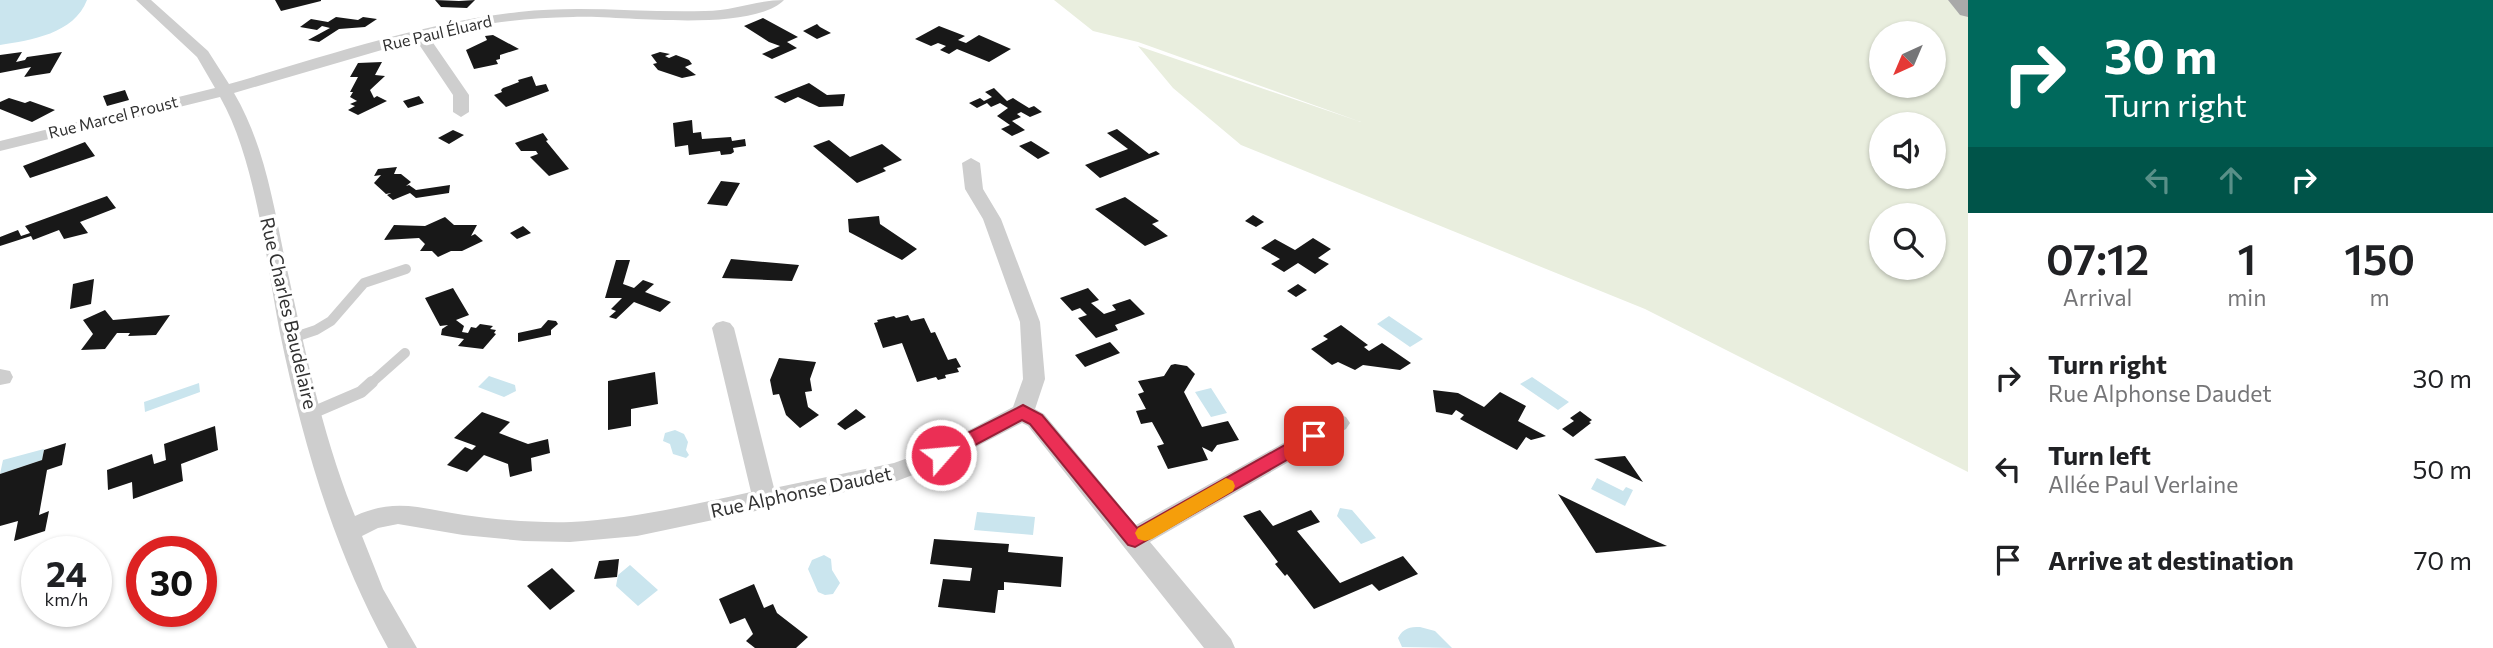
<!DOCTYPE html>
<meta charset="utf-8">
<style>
body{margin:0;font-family:Commissioner,sans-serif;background:#f6f6f6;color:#202124;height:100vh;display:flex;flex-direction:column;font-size:26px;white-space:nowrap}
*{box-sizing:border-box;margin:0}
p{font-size:23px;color:#757577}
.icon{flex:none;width:38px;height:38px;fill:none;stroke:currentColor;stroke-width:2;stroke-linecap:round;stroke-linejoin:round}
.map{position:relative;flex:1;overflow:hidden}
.side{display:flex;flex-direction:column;background:#fff;width:525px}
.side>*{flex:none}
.banner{background:#00695c;color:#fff;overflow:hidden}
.needle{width:46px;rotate:224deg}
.controls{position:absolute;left:1869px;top:21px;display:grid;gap:14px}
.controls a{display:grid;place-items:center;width:77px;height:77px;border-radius:50%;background:#fff;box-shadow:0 2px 5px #0004;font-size:35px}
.speed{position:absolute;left:21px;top:536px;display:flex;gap:14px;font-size:35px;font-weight:700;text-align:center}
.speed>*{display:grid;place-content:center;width:91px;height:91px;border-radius:50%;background:#fff;box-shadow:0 2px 5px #0004;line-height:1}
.speed small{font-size:18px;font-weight:400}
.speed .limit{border:10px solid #d22;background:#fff;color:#111}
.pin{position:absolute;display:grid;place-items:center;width:60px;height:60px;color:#fff;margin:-30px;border-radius:14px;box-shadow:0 4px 10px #0006}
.me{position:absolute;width:77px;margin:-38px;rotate:63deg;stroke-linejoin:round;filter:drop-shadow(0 0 5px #0008)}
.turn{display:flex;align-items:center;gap:24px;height:147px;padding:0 21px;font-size:32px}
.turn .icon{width:91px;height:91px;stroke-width:2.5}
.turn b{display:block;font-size:49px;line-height:60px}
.lanes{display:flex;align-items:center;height:66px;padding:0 21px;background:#0003;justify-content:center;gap:35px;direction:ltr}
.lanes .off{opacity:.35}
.eta{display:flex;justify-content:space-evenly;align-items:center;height:119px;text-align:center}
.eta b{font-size:42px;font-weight:600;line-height:49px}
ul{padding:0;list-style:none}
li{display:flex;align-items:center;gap:21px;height:91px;padding:0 21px}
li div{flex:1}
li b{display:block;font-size:26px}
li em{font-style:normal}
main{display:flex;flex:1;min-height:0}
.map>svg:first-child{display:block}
</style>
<main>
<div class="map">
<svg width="1968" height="648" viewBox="0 0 1968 648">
<rect width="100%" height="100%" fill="#fff"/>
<path fill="#e9eede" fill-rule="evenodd" d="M 1054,0 L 1968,0 L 1968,472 L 1645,309 L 1241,145 L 1173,88 L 1138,46 L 1361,122 L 1138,42 L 1093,31 ZM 1881,33 L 1934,33 L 1934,86 L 1881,86 ZM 1881,124 L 1934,124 L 1934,177 L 1881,177 ZM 1881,215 L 1934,215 L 1934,268 L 1881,268 Z"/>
<path fill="#cae5ee" d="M 0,0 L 87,0 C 74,34 31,40 0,45 Z
M 1389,316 L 1423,339 L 1410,347 L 1377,324 Z
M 489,376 L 515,385 L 516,391 L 504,397 L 478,387 Z
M 1532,377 L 1569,402 L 1558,410 L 1520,384 Z
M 199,383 L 200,392 L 145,412 L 144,402 Z
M 1211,388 L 1227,413 L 1211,417 L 1195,392 Z
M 675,430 L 684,434 L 688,442 L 686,450 L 689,455 L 686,458 L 673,454 L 670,444 L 663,441 L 665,433 Z
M 44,449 L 42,460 L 0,474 L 3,460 Z
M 1597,478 L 1623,491 L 1626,487 L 1633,490 L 1625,506 L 1591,489 Z
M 1340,508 L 1352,510 L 1376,538 L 1361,544 L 1337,516 Z
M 977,512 L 1035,517 L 1033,535 L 974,530 Z
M 824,555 L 831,559 L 832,570 L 840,583 L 833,594 L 825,595 L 818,592 L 808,569 L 812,560 Z
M 630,565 L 658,590 L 638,606 L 616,586 L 618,575 Z
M 1420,627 L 1435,631 L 1452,648 L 1402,647 L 1398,638 C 1403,628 1410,627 1420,627 Z"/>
<path fill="#181818" d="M 275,0 L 321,0 L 321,1 L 281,11 Z
M 435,0 L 459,1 L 475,0 L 467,8 L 441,7 Z
M 336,17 L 358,20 L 363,17 L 377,19 L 365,27 L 339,29 L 319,42 L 308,40 L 330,28 L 322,26 L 317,30 L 300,27 L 311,19 L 328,22 Z
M 763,18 L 798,37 L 787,42 L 797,48 L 772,59 L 762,54 L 780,46 L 769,42 L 744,26 Z
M 817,24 L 820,27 L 831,33 L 817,39 L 803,31 Z
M 939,26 L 965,36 L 958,40 L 966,43 L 979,35 L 1011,49 L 989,62 L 957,49 L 949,54 L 940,50 L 946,46 L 938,43 L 931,46 L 915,39 Z
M 493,35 L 519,49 L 500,55 L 500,59 L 496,60 L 498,64 L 474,69 L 466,50 L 487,40 L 485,36 Z
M 22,52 L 16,62 L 25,60 L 27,57 L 62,52 L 50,73 L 24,77 L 31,67 L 0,73 L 0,55 Z
M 660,52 L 670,54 L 665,56 L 669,58 L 676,55 L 689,60 L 692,64 L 685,67 L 696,75 L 682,78 L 658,70 L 653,64 L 657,63 L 651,55 Z
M 382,62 L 375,75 L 385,76 L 370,90 L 374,98 L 377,96 L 387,101 L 358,115 L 348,110 L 355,106 L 350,104 L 357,101 L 350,97 L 353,92 L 350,92 L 358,77 L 350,77 L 358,63 Z
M 532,76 L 536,86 L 546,84 L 549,91 L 506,107 L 494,95 L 502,92 L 501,90 L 503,88 L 519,82 L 518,80 Z
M 809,83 L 827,95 L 845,94 L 843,106 L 819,107 L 798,97 L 785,103 L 774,97 Z
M 994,88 L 1007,101 L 1013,98 L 1029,108 L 1034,106 L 1042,112 L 1030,117 L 1021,112 L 1017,114 L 1021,117 L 1012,121 L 1025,130 L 1012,136 L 1001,129 L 1010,125 L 997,116 L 1008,108 L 1000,103 L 991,107 L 987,103 L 977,108 L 969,103 L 980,98 L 984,101 L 992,97 L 985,92 Z
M 125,90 L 129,100 L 107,106 L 103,96 Z
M 419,96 L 424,103 L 408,108 L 403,101 Z
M 9,98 L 25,103 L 30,101 L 55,110 L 32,122 L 0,109 L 0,102 Z
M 692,120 L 693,133 L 701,132 L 702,139 L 731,137 L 732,141 L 745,139 L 746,146 L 733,148 L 734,152 L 731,154 L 721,155 L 720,151 L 689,155 L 688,145 L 675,147 L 673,123 Z
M 1117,129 L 1149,154 L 1156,151 L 1160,154 L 1100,178 L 1085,165 L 1128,149 L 1107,133 Z
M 453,130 L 464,135 L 449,144 L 438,138 Z
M 543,133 L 548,140 L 546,141 L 569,169 L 549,176 L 530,157 L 538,154 L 536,151 L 521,151 L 515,143 Z
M 829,140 L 850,157 L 882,144 L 902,160 L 883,168 L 886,171 L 857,183 L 813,146 Z
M 1031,141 L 1050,153 L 1038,159 L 1019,146 Z
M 85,142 L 95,156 L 30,178 L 23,166 Z
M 397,167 L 394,174 L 401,174 L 411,182 L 406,186 L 409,185 L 416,190 L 450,185 L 449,193 L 416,198 L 410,193 L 393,200 L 387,195 L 391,193 L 386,194 L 374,183 L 381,175 L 374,176 L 378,169 Z
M 721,181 L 740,183 L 727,206 L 707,204 Z
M 107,196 L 116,208 L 80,222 L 88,233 L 64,239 L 59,230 L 33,240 L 31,236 L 0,246 L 0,237 L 18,230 L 21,236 L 30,233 L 25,226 Z
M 1125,197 L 1159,221 L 1152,224 L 1168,236 L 1145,246 L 1095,209 Z
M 1253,215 L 1264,222 L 1256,227 L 1245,221 Z
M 879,216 L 880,224 L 917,249 L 902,260 L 849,232 L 848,219 Z
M 445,217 L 454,225 L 477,225 L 471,236 L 475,234 L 483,241 L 462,251 L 451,251 L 438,257 L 432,251 L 420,251 L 425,244 L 419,238 L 384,240 L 394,225 L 425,226 Z
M 523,226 L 531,233 L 517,239 L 510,233 Z
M 1313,238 L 1331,249 L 1318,258 L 1329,264 L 1315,274 L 1298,263 L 1284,272 L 1271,264 L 1280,259 L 1261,248 L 1275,239 L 1295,250 Z
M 731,259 L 799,265 L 792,281 L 722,278 Z
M 616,260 L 630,260 L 623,284 L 634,288 L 643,280 L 654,284 L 645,292 L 671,302 L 660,312 L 634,302 L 616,319 L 609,317 L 616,311 L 611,309 L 622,298 L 605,298 Z
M 94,279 L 91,304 L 70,309 L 73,284 Z
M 1298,284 L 1307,290 L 1296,297 L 1287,291 Z
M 453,288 L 469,315 L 456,320 L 464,326 L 462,332 L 468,333 L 471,327 L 476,328 L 480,324 L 493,326 L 490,329 L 496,330 L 494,333 L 496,334 L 483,349 L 458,346 L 464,339 L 441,335 L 442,329 L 448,325 L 440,326 L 425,298 Z
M 1088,288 L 1099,300 L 1091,303 L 1104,314 L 1116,310 L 1112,305 L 1130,299 L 1145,314 L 1115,325 L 1118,330 L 1096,338 L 1078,318 L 1087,315 L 1080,308 L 1072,311 L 1060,298 Z
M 105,310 L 113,320 L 170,315 L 156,335 L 128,336 L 130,333 L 117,333 L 105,349 L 81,350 L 93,334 L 83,320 Z
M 908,315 L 911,321 L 924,318 L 931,333 L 935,332 L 948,360 L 956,358 L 961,367 L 957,368 L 959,372 L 945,375 L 946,378 L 938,380 L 936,377 L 917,382 L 902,343 L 883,348 L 874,323 L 878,322 L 877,320 L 894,316 L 896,318 Z
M 548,320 L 556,321 L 558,324 L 551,330 L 551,335 L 518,342 L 518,333 L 541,328 Z
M 1341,325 L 1368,345 L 1364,347 L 1369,351 L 1382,343 L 1411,363 L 1400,370 L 1363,365 L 1355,370 L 1338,362 L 1332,365 L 1311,349 L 1328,339 L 1323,336 Z
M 1110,342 L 1120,353 L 1085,367 L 1075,355 Z
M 779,358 L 816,362 L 810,379 L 812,391 L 805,392 L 808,407 L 819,415 L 800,428 L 786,415 L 779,394 L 773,395 L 770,380 Z
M 1175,364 L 1187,366 L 1195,374 L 1184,392 L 1202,427 L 1228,421 L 1239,440 L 1217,445 L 1212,452 L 1202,447 L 1208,460 L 1168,469 L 1157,446 L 1164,444 L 1152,422 L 1141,424 L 1136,411 L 1146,409 L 1138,394 L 1144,392 L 1138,381 L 1164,376 L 1171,365 Z
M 655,372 L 658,404 L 631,409 L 631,426 L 608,430 L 608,381 Z
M 1433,390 L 1458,393 L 1484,407 L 1500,392 L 1526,406 L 1518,421 L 1546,436 L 1531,440 L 1526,437 L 1517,450 L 1460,419 L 1464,415 L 1456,410 L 1452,415 L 1436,412 Z
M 856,409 L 866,417 L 845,430 L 837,424 Z
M 1580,411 L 1592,420 L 1589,422 L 1591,423 L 1573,437 L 1562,429 L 1574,421 L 1570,418 Z
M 482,412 L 510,422 L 499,433 L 528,444 L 548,439 L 550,453 L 531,458 L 532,471 L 510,477 L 508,464 L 484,455 L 467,472 L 447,465 L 465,447 L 472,450 L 476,446 L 454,438 Z
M 215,426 L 218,450 L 181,464 L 183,481 L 133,499 L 132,482 L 108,490 L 107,470 L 152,454 L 154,464 L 166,460 L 164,444 Z
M 66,443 L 62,465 L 47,470 L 39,515 L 49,511 L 45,531 L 14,541 L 18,521 L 0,526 L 0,474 L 42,460 L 44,450 Z
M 1625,456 L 1643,482 L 1594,459 Z
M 1558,494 L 1649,538 L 1667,546 L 1596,553 Z
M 1260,510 L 1273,526 L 1311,510 L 1320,522 L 1297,531 L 1340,583 L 1403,556 L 1418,574 L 1379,591 L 1372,584 L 1314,609 L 1287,574 L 1285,576 L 1275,564 L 1278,562 L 1243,516 Z
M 934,539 L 1009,544 L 1008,552 L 1063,557 L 1061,587 L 1004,582 L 1004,590 L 998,590 L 995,613 L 938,607 L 943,579 L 970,581 L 972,568 L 930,564 Z
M 619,559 L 617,577 L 594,579 L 599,561 Z
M 552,568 L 575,591 L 550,610 L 527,586 Z
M 754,584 L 764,608 L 773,604 L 777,613 L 808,637 L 796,648 L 755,648 L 746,641 L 753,634 L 745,618 L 730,624 L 719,599 Z"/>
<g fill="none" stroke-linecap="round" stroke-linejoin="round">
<path stroke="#cecece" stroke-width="10" d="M 292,338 L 316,330 L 331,321 L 364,283 L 406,269
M 370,384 L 405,353"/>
<path stroke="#cecece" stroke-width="12" d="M 312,413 L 361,392 L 372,382"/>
<path fill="#cecece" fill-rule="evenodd" d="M 136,0 L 151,0 L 208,51 L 229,84 C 324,57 420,23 519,12 C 581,5 643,13 705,11 C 733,11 757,0 784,0 C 750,34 621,15 573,17 C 524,18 475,23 429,37 L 469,95 L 469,112 L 461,117 L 453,112 L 453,95 L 416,40 L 234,93 C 264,144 273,202 285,260 C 304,345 322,435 355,516 C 396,497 423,509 464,515 C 499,520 536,523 571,522 C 632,519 691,505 751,492 L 712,328 L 716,323 L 723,321 L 730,323 L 734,328 L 774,488 L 894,463 L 933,449 L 1013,407 L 1023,379 L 1020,322 L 983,219 L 965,189 L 962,163 L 971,158 L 980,163 L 983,189 L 1001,219 L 1040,322 L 1045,379 L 1035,409 L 1044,414 L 1136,525 L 1330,417 L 1338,414 L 1346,417 L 1350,423 L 1346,429 L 1150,542 L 1231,639 L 1235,648 L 1204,648 L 1028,426 L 1022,423 L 949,461 L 897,481 L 637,536 L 570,542 L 524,541 L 463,535 L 398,524 L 378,528 L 362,536 L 383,589 L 417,648 L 388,648 C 334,550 303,444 280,333 C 266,261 256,160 220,97 L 0,151 L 0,141 L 215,88 L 197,57 Z
M 0,369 L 10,371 L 13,377 L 10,383 L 0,385 Z"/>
<path fill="#a9a9a9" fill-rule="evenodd" d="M 1948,0 L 1968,0 L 1968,17 L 1960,15 Z"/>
</g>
<path fill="#eb2f55" stroke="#991f37" stroke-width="2" d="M 1023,405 L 1042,415 L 1137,528 L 1308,432 L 1320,432 L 1323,436 L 1320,441 L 1135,547 L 1128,545 L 1030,424 L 1022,420 L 947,460 L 934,460 L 932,455 L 934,450 Z"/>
<path fill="#f59e0b" d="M 1226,478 L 1233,481 L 1235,486 L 1233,491 L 1152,539 L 1145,541 L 1138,539 L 1135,533 L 1138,528 Z"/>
<g text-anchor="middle" stroke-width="7" stroke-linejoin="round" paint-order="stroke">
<g font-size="16" fill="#313131" stroke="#fff">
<text transform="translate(437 33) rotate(-13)" y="6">Rue Paul Éluard</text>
<text transform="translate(113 117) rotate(-14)" y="6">Rue Marcel Proust</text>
</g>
<g font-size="19" fill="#313131" stroke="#fff">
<text transform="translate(289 313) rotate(77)" y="7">Rue Charles Baudelaire</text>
<text transform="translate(801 492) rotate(-12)" y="7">Rue Alphonse Daudet</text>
</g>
</g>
</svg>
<div class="controls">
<a><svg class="needle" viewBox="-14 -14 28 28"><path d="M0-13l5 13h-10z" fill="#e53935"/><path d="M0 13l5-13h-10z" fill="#757577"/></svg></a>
<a><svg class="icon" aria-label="sound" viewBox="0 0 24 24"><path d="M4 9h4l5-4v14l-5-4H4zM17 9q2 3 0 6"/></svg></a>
<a><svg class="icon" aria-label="search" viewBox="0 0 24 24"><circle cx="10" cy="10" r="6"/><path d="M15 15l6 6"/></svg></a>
</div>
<div class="speed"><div>24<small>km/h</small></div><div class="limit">30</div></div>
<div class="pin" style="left:1314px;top:436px;background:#d93025"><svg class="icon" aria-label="arrive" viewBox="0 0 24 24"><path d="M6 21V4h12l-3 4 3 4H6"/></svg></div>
<svg class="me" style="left:941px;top:455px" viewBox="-20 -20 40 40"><circle r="17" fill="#eb2f55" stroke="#fff" stroke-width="3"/><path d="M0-11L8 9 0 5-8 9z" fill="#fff"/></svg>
</div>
<section class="side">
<div class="banner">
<div class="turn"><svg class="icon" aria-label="right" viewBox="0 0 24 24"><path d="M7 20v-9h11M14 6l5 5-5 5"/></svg><div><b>30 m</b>Turn right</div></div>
<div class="lanes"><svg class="icon off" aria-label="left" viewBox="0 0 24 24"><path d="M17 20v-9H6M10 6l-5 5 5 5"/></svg><svg class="icon off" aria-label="ahead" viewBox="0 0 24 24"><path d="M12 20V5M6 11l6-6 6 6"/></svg><svg class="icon" aria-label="right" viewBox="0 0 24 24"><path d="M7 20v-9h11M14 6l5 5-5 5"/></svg></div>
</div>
<div class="eta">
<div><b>07:12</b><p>Arrival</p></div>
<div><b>1</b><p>min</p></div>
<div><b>150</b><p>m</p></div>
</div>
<ul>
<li><svg class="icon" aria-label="right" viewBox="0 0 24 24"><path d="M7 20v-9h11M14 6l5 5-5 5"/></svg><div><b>Turn right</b><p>Rue Alphonse Daudet</p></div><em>30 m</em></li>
<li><svg class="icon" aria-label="left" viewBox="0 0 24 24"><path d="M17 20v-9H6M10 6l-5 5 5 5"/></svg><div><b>Turn left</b><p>Allée Paul Verlaine</p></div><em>50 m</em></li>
<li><svg class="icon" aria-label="arrive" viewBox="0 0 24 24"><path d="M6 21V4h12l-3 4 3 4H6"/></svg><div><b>Arrive at destination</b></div><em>70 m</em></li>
</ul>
</section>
</main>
